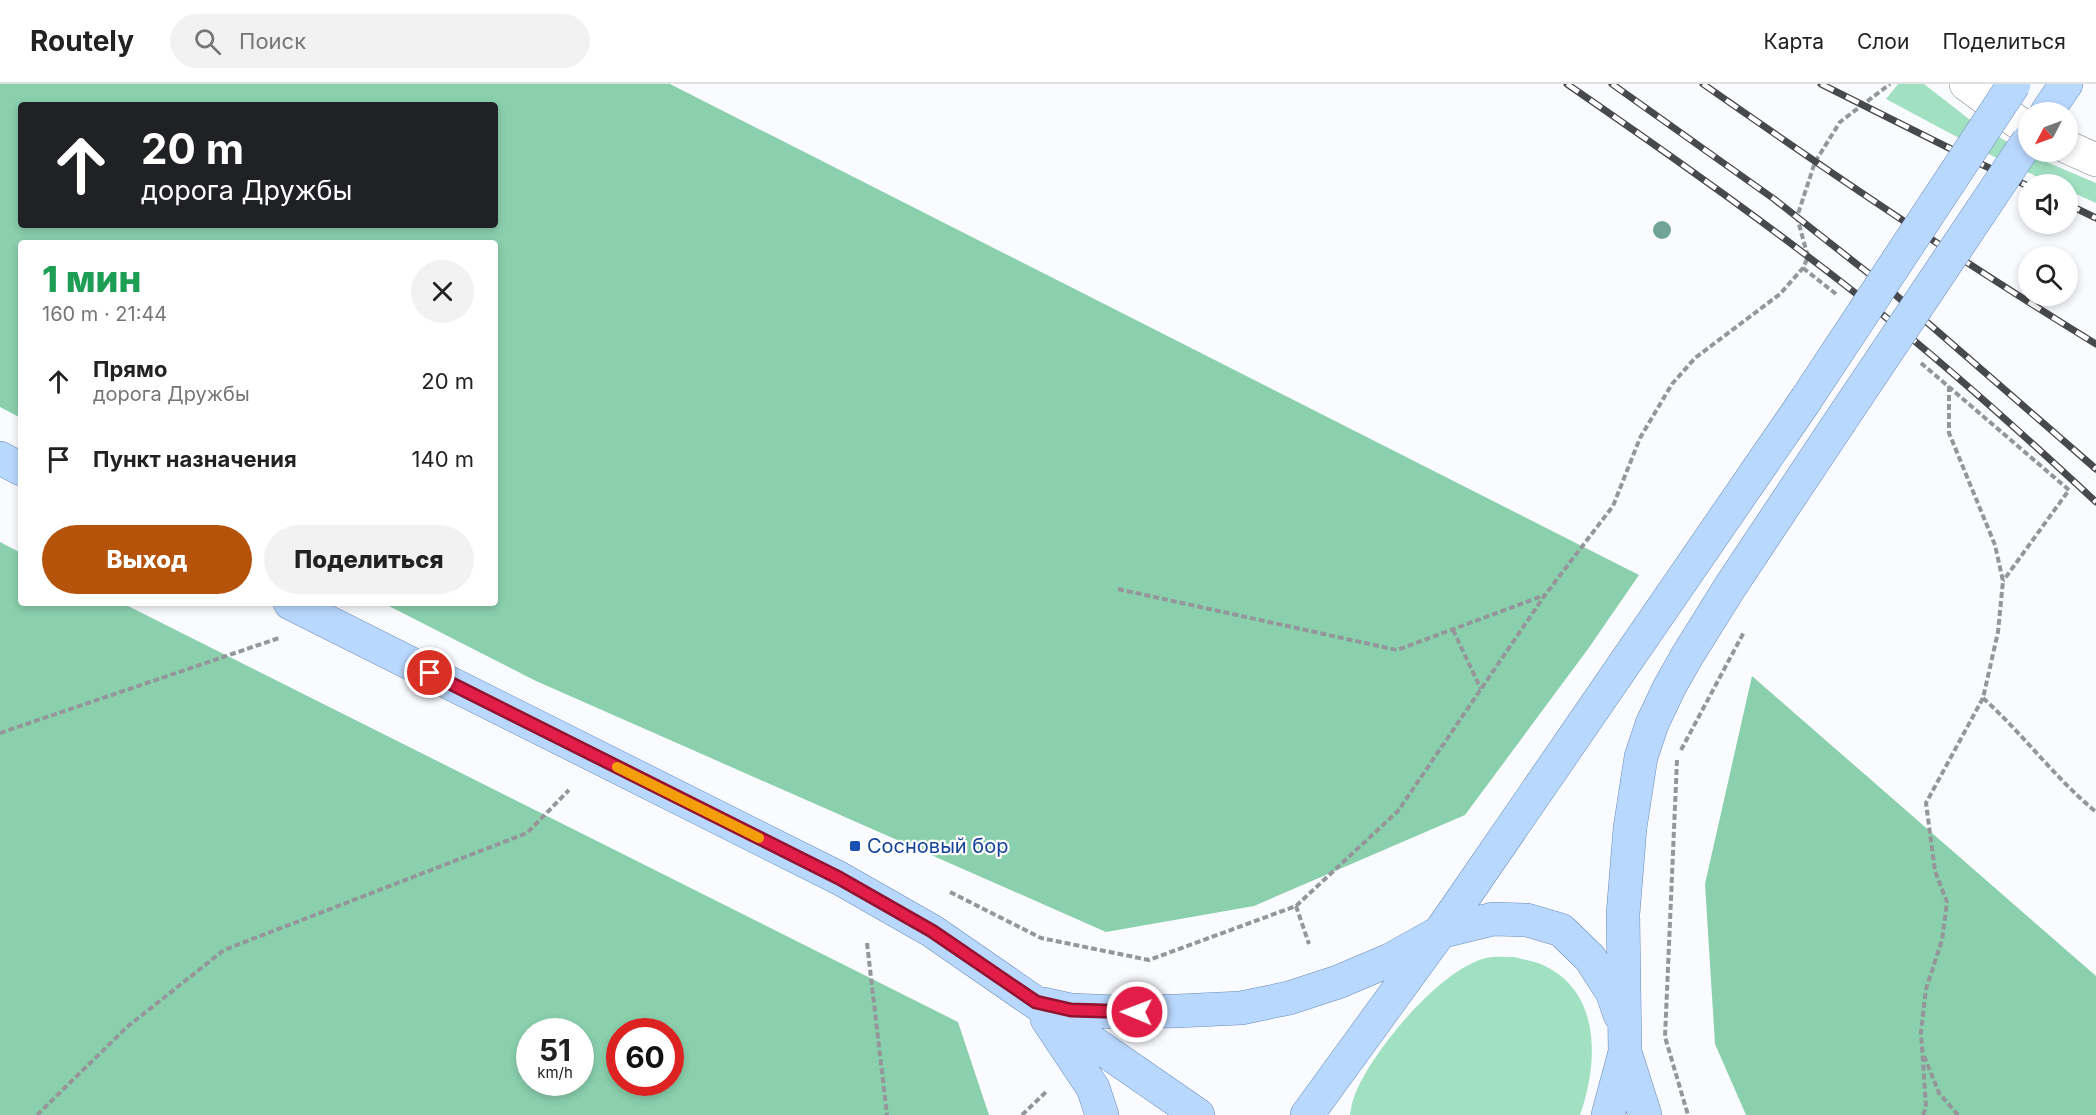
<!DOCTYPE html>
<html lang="ru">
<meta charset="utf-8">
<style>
body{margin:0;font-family:Inter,sans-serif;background:#f2f2f2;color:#222;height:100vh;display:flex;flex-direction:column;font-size:22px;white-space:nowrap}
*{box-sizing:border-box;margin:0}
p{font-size:20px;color:#767676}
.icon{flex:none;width:33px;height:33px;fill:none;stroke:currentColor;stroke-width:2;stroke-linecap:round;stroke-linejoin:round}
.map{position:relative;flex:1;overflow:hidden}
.side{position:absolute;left:18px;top:156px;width:480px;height:366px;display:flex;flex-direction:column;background:#fff;border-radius:6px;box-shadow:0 3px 9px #0003}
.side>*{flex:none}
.banner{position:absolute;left:18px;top:18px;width:480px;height:126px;border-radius:6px;box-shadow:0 3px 9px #0003;background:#202124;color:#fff;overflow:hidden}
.needle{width:39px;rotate:229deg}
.buttons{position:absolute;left:2018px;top:18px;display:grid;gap:12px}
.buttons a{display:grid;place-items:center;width:60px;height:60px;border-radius:50%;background:#fff;box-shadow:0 3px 9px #0003;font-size:30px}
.speed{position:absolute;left:516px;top:934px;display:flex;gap:12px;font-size:30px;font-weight:700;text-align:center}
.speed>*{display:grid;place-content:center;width:78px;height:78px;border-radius:50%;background:#fff;box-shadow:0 3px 9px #0003;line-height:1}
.speed small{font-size:15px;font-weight:400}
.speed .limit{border:9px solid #d22;background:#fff;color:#111}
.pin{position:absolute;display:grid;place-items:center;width:51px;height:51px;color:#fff;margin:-26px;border:3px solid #fff;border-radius:50%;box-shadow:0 2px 6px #0007}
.me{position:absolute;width:66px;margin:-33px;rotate:271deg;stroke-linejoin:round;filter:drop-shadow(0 0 4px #0008)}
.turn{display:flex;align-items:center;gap:21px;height:126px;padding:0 24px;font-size:27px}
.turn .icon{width:78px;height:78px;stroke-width:2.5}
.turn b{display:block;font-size:42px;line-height:51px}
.round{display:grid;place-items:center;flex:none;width:63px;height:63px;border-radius:32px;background:#f2f2f2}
.headline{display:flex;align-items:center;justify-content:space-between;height:102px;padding:0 24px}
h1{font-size:36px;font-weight:800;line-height:45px;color:#1e9e55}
.action{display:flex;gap:12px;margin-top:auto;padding:12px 24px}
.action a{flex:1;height:69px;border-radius:36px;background:#b45309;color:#fff;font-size:24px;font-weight:800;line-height:69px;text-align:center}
.action a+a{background:#f2f2f2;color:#222}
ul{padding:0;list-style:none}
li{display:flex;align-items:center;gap:18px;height:78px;padding:0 24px}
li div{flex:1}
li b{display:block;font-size:22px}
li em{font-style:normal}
header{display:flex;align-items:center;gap:36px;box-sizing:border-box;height:84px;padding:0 30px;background:#fff;border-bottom:2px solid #e0e0e0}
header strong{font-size:28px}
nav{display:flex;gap:33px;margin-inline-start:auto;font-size:21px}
.search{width:420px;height:54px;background:#f2f2f2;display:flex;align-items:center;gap:15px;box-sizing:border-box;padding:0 21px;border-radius:33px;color:#767676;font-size:22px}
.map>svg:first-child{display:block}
</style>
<header>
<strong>Routely</strong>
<div class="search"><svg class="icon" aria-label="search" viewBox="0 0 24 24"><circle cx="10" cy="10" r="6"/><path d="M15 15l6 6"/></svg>Поиск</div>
<nav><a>Карта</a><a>Слои</a><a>Поделиться</a></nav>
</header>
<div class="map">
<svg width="2096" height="1031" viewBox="0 0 2096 1031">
<rect width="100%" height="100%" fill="#f9fbff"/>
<path fill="#a1e1c1" d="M 1898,0 L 1924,0 L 1969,35 L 2009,59 L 2051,80 L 2096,99 L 2096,119 L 2067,106 L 2067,100 L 2054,100 L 2000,76 L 1886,15 Z
M 1514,873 C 1524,876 1536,877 1545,882 C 1602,910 1598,980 1580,1031 L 1350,1031 C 1351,1025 1352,1018 1354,1013 C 1370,969 1440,885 1486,874 C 1494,872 1505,873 1514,873 Z"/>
<path fill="#8ad0ad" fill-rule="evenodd" d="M 0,0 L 670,0 L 1639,491 L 1588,565 L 1465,731 L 1254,822 L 1106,848 L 536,597 L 383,519 L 495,519 L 495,159 L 21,159 L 21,334 L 0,323 ZM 21,21 L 495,21 L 495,141 L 21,141 Z
M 0,458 L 21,469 L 21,519 L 122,519 L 958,938 L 989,1031 L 0,1031 ZM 530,948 L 580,948 L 580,999 L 530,999 ZM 620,948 L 670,948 L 670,999 L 620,999 Z
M 1752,592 L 2096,892 L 2096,1031 L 1746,1031 L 1715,960 L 1705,800 Z"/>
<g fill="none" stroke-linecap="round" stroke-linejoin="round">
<g stroke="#85878b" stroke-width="34">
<path id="minor" d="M 1966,0 L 2016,37 L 2028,44
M 2067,63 L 2096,76"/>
</g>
<g stroke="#6a8cb6" stroke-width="34">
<path id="major" d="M 2047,28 L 2066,0
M 0,374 L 21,385
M 290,519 L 839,794 L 932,847 L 1198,1031
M 1044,920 L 1071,926 L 1117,928 L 1177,927 L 1241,924 L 1289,914 L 1338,898 L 1390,876 L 1440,848 L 1493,835 L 1527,836 L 1561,846 L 1590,874 L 1612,908 L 1620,931
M 1047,935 L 1093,1004 L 1102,1031
M 1625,968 L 1645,1031
M 1307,1031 L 1440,848 L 1805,317
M 1608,1031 L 1625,968 L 1623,830 L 1630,744 L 1641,673 L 1652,640 L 1669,604 L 1687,572 L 1730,503 L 1839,339"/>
</g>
<path stroke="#949699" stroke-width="4" stroke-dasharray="6 3" stroke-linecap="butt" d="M 1803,184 L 1836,210
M 1921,279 L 2069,406 L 2003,497
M 1118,505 L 1397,566 L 1545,511
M 1453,546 L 1481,605
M 1983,614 C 2023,650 2055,694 2096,728
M 0,649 L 279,554
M 1681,666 L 1744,548
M 1677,676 L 1665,953 L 1688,1031
M 950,808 L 1041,854 L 1149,876 L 1296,822 L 1398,727 L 1545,511 L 1613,422 L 1640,354 L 1672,300 L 1695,274 L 1780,210 L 1803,184 L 1808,173 L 1797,133 L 1815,78 L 1840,38 L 1890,0
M 1296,822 L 1309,860
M 867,859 L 887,1031
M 1924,972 L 1939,1009 L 1958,1031
M 37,1031 L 127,943 L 224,866 L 527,749 L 569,706
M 1022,1031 L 1048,1006
M 1923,1031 L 1926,1023 L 1921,948 L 1926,905 L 1942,856 L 1947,818 L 1935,787 L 1926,719 L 1983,614 L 1998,548 L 2003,497 L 1995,461 L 1949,349 L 1949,302"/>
<use href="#minor" stroke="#fff" stroke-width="33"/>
<use href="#major" stroke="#b9d8fe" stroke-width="33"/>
<g stroke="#48494c" stroke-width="7">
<path id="rail" d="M 1567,0 C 1673,73 1778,147 1878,227 C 1954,288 2025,352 2096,418
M 1612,0 L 1774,115 L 1891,207 L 2096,385
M 1703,0 C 1832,90 1962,178 2096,260
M 1821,0 L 1983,81 L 2028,102
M 2067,120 L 2096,134"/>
</g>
<use href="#rail" stroke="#fff" stroke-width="4.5" stroke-dasharray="14" stroke-linecap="butt"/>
<g stroke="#6a8cb6" stroke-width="34" stroke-linecap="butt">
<path id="major-bridge" d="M 1805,317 L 2014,0
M 1839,339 L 2028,57"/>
</g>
<use href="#major-bridge" stroke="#b9d8fe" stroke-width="33"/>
</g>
<circle fill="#70a495" cx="1662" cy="146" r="9"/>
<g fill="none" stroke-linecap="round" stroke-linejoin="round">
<g stroke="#92132f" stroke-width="15">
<path id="route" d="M 430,589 L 839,794 L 932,847 L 1036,918 L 1071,926 L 1137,928"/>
</g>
<use href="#route" stroke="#e11d48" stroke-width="10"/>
<path stroke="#f59e0b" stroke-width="10" d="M 617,683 L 759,754"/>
</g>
<rect fill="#1a4fb4" stroke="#fff" stroke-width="2" x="849" y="756" width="12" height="12" rx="3"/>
<g text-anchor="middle" stroke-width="4.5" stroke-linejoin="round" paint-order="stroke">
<g font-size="20" fill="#164399" stroke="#fff" text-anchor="start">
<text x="867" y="769">Сосновый бор</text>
</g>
</g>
</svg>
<div class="buttons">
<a><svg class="needle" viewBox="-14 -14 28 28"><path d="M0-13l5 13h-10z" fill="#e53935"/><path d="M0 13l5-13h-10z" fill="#767676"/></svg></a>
<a><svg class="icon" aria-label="sound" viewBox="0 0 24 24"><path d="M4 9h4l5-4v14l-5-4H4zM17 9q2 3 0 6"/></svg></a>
<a><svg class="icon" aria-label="search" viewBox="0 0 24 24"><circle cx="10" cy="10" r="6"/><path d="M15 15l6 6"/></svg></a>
</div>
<div class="speed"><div>51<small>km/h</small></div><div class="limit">60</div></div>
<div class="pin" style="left:430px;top:589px;background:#d93025"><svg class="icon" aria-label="arrive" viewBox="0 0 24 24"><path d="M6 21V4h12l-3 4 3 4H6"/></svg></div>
<svg class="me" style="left:1137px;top:928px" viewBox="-20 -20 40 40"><circle r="17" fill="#e11d48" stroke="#fff" stroke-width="3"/><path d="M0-11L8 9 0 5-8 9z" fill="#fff"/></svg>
<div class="banner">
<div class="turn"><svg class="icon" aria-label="ahead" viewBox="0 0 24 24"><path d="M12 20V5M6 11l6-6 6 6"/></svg><div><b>20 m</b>дорога Дружбы</div></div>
</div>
<section class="side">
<div class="headline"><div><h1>1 мин</h1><p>160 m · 21:44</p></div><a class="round"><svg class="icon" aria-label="close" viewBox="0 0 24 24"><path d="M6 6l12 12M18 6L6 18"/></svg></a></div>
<ul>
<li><svg class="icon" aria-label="ahead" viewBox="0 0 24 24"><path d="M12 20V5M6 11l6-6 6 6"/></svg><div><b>Прямо</b><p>дорога Дружбы</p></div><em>20 m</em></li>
<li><svg class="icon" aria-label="arrive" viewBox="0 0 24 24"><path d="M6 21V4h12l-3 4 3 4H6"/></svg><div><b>Пункт назначения</b></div><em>140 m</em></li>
</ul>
<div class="action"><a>Выход</a><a>Поделиться</a></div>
</section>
</div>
